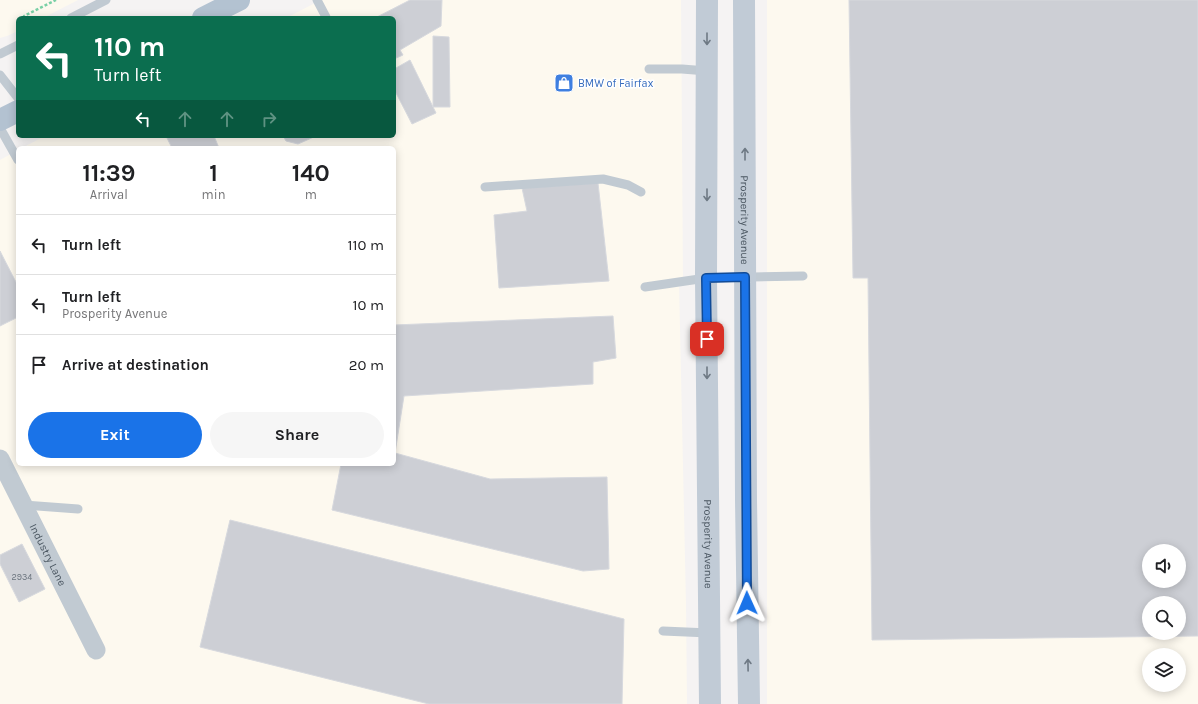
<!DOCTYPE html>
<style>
body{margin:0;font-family:Karla,sans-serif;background:#f6f6f6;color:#202124;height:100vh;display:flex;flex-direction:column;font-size:15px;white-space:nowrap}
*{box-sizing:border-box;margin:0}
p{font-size:13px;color:#757577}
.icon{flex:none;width:22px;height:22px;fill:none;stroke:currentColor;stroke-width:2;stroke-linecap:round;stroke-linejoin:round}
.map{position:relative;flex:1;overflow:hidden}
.panel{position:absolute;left:16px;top:146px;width:380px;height:320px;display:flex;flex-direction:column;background:#fff;border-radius:6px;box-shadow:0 2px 10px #0003}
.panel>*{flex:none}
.banner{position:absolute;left:16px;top:16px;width:380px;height:122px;border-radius:6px;box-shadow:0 2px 10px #0003;background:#0b6e4f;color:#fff;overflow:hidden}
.controls{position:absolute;left:1142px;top:544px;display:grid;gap:8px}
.controls a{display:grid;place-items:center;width:44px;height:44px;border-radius:50%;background:#fff;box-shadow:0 2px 10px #0003;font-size:20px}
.pin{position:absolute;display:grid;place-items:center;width:34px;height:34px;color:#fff;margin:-17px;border-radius:8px;box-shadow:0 2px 6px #0006}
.me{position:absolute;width:44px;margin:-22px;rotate:359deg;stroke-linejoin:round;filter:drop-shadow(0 0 3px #0008)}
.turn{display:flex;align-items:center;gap:14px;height:84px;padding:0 12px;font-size:18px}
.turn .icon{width:52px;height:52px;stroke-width:2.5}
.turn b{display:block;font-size:28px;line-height:34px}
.lanes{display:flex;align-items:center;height:38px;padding:0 12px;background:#0003;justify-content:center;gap:20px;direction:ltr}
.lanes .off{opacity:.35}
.eta{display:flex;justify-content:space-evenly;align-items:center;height:68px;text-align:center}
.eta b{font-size:24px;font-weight:700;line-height:28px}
.cta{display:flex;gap:8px;margin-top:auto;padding:8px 12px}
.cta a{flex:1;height:46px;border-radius:24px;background:#1a73e8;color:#fff;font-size:16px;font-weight:700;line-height:46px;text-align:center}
.cta a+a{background:#f6f6f6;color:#202124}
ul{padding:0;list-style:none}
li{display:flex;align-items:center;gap:12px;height:60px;padding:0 12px;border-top:1px solid #e0e0e0}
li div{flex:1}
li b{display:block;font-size:15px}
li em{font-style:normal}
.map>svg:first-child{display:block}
</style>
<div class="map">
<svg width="1198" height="704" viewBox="0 0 1198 704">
<rect width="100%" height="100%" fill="#f5f3f3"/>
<path fill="#fdf9ef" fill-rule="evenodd" d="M 0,0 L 78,0 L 43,18 L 18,18 L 18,31 L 7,36 L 0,38 Z
M 321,0 L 681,0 L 683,281 L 679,282 L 686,604 L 687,704 L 0,704 L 0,160 L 18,150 L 18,365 L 15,367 L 18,366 L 18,464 L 394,464 L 394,148 L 70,148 L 69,145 L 70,148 L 22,148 L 45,136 L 394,136 L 394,18 L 286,18 Z
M 767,0 L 1198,0 L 1198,704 L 767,704 ZM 1149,551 L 1179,551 L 1179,581 L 1149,581 ZM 1149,603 L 1179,603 L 1179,633 L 1149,633 ZM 1149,655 L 1179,655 L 1179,685 L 1149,685 Z"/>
<path fill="#cdcfd5" stroke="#d7d9de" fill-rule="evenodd" d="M 410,0 L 442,0 L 441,26 L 400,50 L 403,55 L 394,59 L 394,18 L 375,18 Z
M 849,0 L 1198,0 L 1198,636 L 872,640 L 868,278 L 853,278 ZM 1149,551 L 1179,551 L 1179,581 L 1149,581 ZM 1149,603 L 1179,603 L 1179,633 L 1149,633 Z
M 433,36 L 449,37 L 450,107 L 433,107 Z
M 410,60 L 436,113 L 412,124 L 394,89 L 394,63 L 396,68 Z
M 166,136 L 214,136 L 219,148 L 172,148 Z
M 283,136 L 316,136 L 298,144 L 286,141 Z
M 598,183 L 609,281 L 499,288 L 494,215 L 527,211 L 522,188 Z
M 0,251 L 18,286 L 18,317 L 0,326 Z
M 613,316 L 616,358 L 593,362 L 593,384 L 404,396 L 395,453 L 490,479 L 607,477 L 609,569 L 583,571 L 332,510 L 341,464 L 394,464 L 394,325 Z
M 230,520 L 624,619 L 622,704 L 429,704 L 200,647 Z
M 22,544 L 45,589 L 19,602 L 0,564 L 0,555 Z"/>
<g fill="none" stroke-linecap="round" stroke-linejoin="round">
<path stroke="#7ad0a6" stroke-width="2.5" stroke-dasharray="3 2" stroke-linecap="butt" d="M 24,18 L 24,16 L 56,0"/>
<path stroke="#c1cad2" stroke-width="9" d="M 317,0 L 326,17
M 71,18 L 106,0
M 0,54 L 18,45
M 649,69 L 682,69 L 707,71
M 0,75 L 18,98
M 0,128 L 18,160
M 485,187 L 603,179 L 628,185 L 641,192
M 645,287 L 706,278 L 803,276
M 24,505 L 78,509
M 663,631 L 709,633"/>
<path stroke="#c1cad2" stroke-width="19" id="s1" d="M 0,459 L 96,650"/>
<g stroke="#c1cbd6" stroke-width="22">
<path id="s2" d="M 707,0 L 706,278 L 710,704"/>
<path id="s3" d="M 744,0 L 746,500 L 749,704"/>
</g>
<path stroke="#b3c2d1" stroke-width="22" d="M 203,18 L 239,0
M 0,120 L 18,111"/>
</g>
<defs><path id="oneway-shaft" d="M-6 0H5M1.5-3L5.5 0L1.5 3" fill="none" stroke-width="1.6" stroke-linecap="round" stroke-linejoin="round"/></defs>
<g stroke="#6e7984">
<use href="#oneway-shaft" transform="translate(707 39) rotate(90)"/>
<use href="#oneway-shaft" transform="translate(745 154) rotate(-90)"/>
<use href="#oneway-shaft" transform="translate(707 195) rotate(90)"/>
<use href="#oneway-shaft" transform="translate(707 373) rotate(90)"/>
<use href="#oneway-shaft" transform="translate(748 665) rotate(-91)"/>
</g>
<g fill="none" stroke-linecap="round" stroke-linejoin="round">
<g stroke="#114b97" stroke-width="10">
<path id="route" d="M 707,339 L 706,278 L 745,277 L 747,603"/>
</g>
<use href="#route" stroke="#1a73e8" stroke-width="7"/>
</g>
<defs>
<g id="shop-square" transform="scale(1)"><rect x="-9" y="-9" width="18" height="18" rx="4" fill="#3f7fe0" stroke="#fff"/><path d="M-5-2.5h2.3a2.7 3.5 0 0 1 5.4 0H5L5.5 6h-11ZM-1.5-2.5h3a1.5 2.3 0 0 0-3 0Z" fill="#fff"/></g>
</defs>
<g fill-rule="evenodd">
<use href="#shop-square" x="564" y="83"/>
</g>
<g text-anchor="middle" stroke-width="3" stroke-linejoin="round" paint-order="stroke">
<g font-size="9" fill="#6b747e">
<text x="22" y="580">2934</text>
</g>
<g font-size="11" fill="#366cbe" stroke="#fff" text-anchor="start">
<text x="578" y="87">BMW of Fairfax</text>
</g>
<g font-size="11" fill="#4a5661" stroke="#fff">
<text dy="4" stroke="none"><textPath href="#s3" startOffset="220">Prosperity Avenue</textPath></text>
<text dy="4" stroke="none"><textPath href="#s2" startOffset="544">Prosperity Avenue</textPath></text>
<text dy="4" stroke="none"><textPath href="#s1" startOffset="107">Industry Lane</textPath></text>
</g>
</g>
</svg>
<div class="controls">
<a><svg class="icon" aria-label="sound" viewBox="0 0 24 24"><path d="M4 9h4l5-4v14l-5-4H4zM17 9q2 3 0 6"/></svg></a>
<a><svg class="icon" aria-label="search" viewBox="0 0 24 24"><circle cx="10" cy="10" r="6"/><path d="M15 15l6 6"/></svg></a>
<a><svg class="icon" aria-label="layers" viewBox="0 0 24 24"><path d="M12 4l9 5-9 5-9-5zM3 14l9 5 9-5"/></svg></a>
</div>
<div class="pin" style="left:707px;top:339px;background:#d93025"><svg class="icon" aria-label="arrive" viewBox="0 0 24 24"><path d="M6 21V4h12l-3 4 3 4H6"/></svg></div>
<svg class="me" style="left:747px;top:603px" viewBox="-20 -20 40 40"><path d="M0-17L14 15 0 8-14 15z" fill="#1a73e8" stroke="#fff" stroke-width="4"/></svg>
<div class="banner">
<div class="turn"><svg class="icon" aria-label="left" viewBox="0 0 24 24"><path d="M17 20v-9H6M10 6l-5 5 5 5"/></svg><div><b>110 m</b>Turn left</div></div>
<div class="lanes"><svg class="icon" aria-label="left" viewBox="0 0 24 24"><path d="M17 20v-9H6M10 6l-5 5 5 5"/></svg><svg class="icon off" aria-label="ahead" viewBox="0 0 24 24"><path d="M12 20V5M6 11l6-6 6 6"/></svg><svg class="icon off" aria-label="ahead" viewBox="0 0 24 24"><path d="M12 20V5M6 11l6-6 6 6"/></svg><svg class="icon off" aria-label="right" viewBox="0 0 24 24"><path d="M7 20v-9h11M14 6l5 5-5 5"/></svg></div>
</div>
<section class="panel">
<div class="eta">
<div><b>11:39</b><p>Arrival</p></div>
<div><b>1</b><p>min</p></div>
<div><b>140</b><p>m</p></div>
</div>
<ul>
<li><svg class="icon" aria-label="left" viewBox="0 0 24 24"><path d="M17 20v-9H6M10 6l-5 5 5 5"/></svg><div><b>Turn left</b></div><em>110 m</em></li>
<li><svg class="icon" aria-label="left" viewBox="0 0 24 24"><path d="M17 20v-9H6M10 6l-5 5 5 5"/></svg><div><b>Turn left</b><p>Prosperity Avenue</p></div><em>10 m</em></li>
<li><svg class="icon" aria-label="arrive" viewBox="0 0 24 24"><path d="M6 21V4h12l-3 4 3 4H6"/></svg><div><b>Arrive at destination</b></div><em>20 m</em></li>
</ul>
<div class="cta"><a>Exit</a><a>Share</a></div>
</section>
</div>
